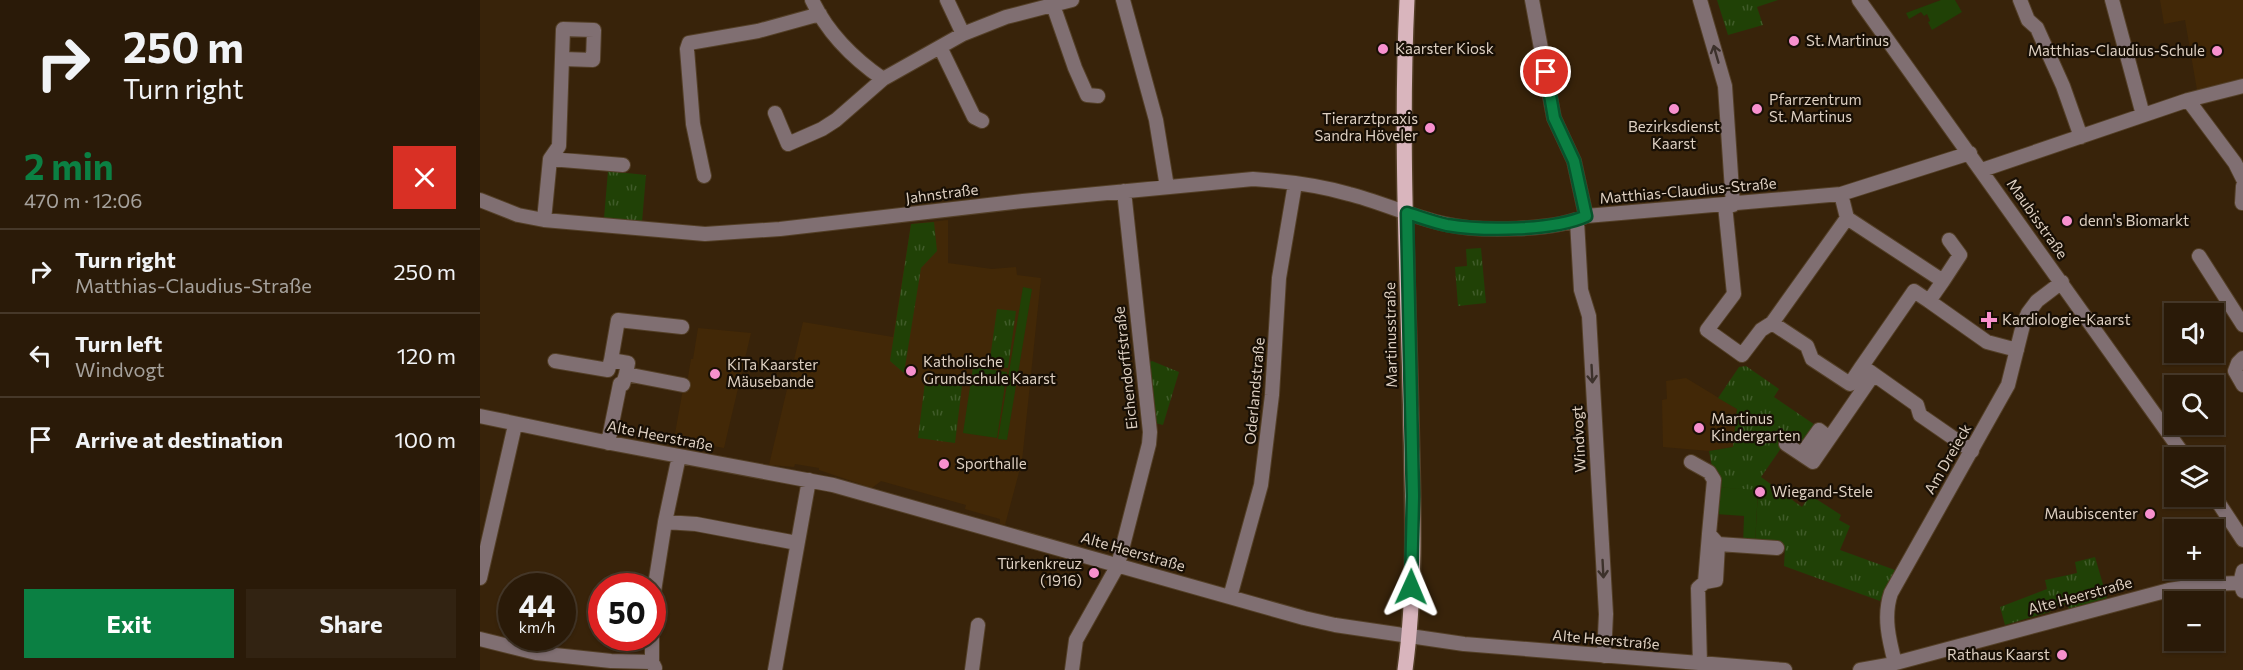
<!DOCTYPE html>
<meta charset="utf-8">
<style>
body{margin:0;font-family:Commissioner,sans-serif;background:#322312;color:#f1f3f6;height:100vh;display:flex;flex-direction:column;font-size:22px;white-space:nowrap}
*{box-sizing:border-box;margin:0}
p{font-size:20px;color:#a5a19c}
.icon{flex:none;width:33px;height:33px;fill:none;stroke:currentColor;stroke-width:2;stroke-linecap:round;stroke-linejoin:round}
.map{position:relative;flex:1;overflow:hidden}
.panel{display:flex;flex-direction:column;background:#2a1a08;width:480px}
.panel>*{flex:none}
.banner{background:#2a1a08;color:#f1f3f6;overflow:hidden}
.controls{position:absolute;left:1684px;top:303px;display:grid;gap:12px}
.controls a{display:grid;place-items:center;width:60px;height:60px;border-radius:0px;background:#2a1a08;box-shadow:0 2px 4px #0004,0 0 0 2px #463829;font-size:30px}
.speed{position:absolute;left:18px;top:573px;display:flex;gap:12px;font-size:30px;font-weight:700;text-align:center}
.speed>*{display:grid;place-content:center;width:78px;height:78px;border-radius:50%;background:#2a1a08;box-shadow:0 2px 4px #0004,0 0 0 2px #463829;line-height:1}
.speed small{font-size:15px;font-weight:400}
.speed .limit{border:9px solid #d22;background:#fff;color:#111}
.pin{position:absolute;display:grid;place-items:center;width:51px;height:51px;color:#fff;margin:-26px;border:3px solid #fff;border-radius:50%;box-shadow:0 2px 6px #0007}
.me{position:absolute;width:66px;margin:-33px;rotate:1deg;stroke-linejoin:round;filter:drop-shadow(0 0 4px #0008)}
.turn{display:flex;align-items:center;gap:21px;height:126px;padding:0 24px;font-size:27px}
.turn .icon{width:78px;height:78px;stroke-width:2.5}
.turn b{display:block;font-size:42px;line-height:51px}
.round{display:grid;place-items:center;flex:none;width:63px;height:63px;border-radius:0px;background:#322312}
.headline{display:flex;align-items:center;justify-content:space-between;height:102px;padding:0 24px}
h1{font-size:36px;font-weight:700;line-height:45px;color:#0b8043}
.button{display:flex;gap:12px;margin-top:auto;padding:12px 24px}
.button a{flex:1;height:69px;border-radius:0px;background:#0b8043;color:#fff;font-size:24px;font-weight:700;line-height:69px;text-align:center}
.button a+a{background:#322312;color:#f1f3f6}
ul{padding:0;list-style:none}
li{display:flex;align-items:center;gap:18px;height:84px;padding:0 24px;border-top:2px solid #463829}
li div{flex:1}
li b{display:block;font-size:22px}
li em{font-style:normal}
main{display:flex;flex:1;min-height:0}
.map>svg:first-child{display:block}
</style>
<main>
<section class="panel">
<div class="banner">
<div class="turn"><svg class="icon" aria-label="right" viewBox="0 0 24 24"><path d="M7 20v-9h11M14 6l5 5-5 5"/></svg><div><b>250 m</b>Turn right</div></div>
</div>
<div class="headline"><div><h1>2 min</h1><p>470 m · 12:06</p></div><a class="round" style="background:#d93025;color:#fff"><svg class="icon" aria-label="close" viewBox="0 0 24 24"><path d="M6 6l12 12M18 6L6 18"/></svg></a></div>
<ul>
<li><svg class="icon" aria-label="right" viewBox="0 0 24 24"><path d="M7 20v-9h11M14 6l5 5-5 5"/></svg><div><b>Turn right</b><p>Matthias-Claudius-Straße</p></div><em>250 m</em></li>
<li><svg class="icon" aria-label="left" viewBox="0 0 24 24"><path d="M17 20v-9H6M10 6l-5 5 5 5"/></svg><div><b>Turn left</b><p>Windvogt</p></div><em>120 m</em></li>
<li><svg class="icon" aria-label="arrive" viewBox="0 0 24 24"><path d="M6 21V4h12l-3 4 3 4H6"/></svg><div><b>Arrive at destination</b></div><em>100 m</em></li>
</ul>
<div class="button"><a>Exit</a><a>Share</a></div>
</section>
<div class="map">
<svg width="1763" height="670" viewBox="0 0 1763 670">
<defs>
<pattern id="grass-tufts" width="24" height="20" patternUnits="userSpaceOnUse" patternTransform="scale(1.5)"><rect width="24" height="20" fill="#204106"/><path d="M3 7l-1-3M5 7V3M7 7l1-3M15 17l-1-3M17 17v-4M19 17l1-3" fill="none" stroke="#405b29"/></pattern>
</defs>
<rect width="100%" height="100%" fill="#38230a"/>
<path fill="#422807" d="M 1680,0 L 1763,0 L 1763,78 L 1717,90 L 1705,20 L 1684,24 Z
M 468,220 L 468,263 L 512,269 L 536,267 L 537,275 L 561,278 L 542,461 L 525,525 L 520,524 L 520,519 L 485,509 L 486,505 L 401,481 L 392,488 L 339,470 L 339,468 L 315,464 L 314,467 L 289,465 L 323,322 L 413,337 L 431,224 Z
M 218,328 L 271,333 L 244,448 L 194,439 L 203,389 L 206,389 L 211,359 L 213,359 Z
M 1206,378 L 1257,409 L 1253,447 L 1229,451 L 1183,447 L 1182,400 L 1187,399 L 1186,381 Z"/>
<path fill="url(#grass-tufts)" d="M 1237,0 L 1298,0 L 1277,7 L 1283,25 L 1248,35 Z
M 128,171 L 166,175 L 162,222 L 124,218 Z
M 454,222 L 457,251 L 441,268 L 424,373 L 410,361 L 431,224 Z
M 1001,248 L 1006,303 L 978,306 L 975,267 L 987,266 L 986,249 Z
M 517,309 L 536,311 L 528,368 L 509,366 Z
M 672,361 L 699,372 L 683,425 L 675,423 L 668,363 Z
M 1266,366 L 1299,389 L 1294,397 L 1338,427 L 1321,450 L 1306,441 L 1281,477 L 1322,507 L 1330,495 L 1361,515 L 1359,520 L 1370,526 L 1360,550 L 1415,570 L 1400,601 L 1304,566 L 1305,547 L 1275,545 L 1278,491 L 1236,487 L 1229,451 L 1253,447 L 1257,409 L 1238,398 L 1259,367 Z
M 445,382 L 482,386 L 475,443 L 438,438 Z
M 1615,557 L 1627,598 L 1589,609 L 1587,604 L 1572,607 L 1570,612 L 1525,625 L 1520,607 L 1567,589 L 1565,580 L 1597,573 L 1595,562 Z"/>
<path fill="#204106" d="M 1461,0 L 1475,0 L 1482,12 L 1452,30 L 1448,22 L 1450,21 L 1447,14 L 1444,16 L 1441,12 L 1429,19 L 1426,13 Z
M 543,287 L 552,289 L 527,440 L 518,439 Z
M 493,367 L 527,372 L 517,438 L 483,433 Z
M 1236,487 L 1278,490 L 1275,545 L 1263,544 L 1264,516 L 1235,514 Z"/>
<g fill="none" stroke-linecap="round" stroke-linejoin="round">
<g stroke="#533f27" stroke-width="16">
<path id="minor" d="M 332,0 C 347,32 374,59 403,79
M 467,0 L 483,34
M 643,0 L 676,120 L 687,187
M 1052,0 L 1074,118 L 1094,161 L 1106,216
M 1220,0 L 1245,86 L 1253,205
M 1379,0 L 1706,458
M 1540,0 L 1548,20 L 1557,28 L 1583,86 L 1601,137
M 1632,0 L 1663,115
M 573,5 L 595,68 L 607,95 L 618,96
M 460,47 L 494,117 L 502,121
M 1708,100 L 1755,163 L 1763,179
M 295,113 L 308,144 L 342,129 L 356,120 L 403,79 L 483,34 L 526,17 L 592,0
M 70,159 L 143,165
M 1502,170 L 1708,100 L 1763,86
M 224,176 L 213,124 L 207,49 L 209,43 L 278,31 L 340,14
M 0,200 L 38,215 L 64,220 L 225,234 L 300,229 L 543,201 L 773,179 C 805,181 838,185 869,194 C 901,202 932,217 965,224 C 999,232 1075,231 1106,216 L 1361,194 L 1490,153
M 1762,203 L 1763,186
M 1245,205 L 1254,294 L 1227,330 L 1262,355 L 1281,330 L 1292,323 L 1327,346 L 1332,359 L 1370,384 L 1382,366 L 1437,405 L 1440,415 L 1492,451
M 1367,218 L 1463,281 L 1449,301 L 1507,342 L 1537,350
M 64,220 L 70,159 L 79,146 L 83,29 L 114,30 L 113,60 L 83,59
M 1097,221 L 1101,290 L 1109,316 L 1126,614 L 1124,656
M 1719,256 L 1763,325
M 1463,281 L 1480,255 L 1469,240
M 1292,323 L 1367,218 L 1361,194
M 1763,358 L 1758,363 L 1755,371 L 1763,385
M 75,361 L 128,370 L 131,360
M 1382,366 L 1434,291 L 1449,301
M 146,374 L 148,363 L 131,360 L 138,320 L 202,327
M 0,416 L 125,442 L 353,485 L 824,618 L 855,625 L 984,644 L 1305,670
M 128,443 L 140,384 L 143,384 L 146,374 L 203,385
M 1306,444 L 1333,462 L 1393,375
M 1322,454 L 1339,430 L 1349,438
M 1211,462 L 1229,472 L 1234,480 L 1229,534 L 1238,544 L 1236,580 L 1225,582 L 1218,588 L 1220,664
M 1734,496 L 1763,540
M 185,522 L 216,524 L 317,543
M 1238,544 L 1297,548
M 1763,571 L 1760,583 L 1763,591
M 0,578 L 35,425
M 1225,582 L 1229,534
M 750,597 L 781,485 L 792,395 L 799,278 L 815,184
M 172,604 L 185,522 L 199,456
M 172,638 L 172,662 L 175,668
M 0,639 L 56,653 L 131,661 L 172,662
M 1415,663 C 1409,640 1403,616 1411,593 L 1528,385 L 1543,325 L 1548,313 L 1557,301 L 1582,282
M 295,670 L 329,480
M 492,670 L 498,625
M 592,670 L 596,640 L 638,565 L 669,444 L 670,432 L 644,191
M 1380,670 L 1408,665 L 1689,590 L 1728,584 L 1760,583"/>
</g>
<g stroke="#533f27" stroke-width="18">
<path id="major" d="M 925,670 C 936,589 933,507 931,426 C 928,284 920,142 927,0"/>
</g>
<use href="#minor" stroke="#806f72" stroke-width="14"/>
<use href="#major" stroke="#d9b5bd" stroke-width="15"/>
</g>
<defs><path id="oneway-shaft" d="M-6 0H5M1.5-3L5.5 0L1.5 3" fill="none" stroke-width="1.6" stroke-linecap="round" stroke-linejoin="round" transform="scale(1.5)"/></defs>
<g stroke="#3c312b">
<use href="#oneway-shaft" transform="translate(1236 54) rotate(-106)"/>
<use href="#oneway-shaft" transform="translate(1112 374) rotate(87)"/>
<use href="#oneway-shaft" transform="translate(1123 569) rotate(87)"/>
</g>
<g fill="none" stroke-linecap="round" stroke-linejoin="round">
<g stroke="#07532c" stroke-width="15">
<path id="route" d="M 931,587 L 933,496 L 927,213 C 940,217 953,222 967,225 C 1003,231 1073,231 1106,216 L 1094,161 L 1074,118 L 1066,72"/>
</g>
<use href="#route" stroke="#0b8043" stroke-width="10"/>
</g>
<g fill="#f790ce" stroke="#180f05" stroke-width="2">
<circle cx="1314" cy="41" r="6"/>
<circle cx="903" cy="49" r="6"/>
<circle cx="1737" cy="51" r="6"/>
<circle cx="1194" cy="109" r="6"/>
<circle cx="1277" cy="109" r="6"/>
<circle cx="950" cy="128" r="6"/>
<circle cx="1587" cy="221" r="6"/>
<path d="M1506 311h6v6h6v6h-6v6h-6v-6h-6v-6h6z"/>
<circle cx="431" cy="371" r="6"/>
<circle cx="235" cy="374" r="6"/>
<circle cx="1219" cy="428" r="6"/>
<circle cx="464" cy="464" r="6"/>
<circle cx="1280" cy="492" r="6"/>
<circle cx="1670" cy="514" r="6"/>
<circle cx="614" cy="573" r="6"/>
<circle cx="1582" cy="655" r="6"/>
</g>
<g text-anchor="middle" stroke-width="4.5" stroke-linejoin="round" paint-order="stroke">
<g font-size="15" fill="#ded0c2" stroke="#180f05" text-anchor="start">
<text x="1326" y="46">St. Martinus</text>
<text x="915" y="54">Kaarster Kiosk</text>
<text x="1725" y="56" text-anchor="end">Matthias-Claudius-Schule</text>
<text x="1289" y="105">Pfarrzentrum<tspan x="1289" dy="17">St. Martinus</tspan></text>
<text x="938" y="124" text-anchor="end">Tierarztpraxis<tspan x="938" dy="17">Sandra Höveler</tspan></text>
<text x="1194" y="132" text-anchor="middle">Bezirksdienst<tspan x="1194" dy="17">Kaarst</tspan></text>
<text x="1599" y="226">denn's Biomarkt</text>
<text x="1522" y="325">Kardiologie-Kaarst</text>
<text x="443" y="367">Katholische<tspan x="443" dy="17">Grundschule Kaarst</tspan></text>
<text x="247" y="370">KiTa Kaarster<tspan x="247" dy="17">Mäusebande</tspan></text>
<text x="1231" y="424">Martinus<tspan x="1231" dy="17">Kindergarten</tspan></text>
<text x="476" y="469">Sporthalle</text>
<text x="1292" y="497">Wiegand-Stele</text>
<text x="1658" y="519" text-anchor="end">Maubiscenter</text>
<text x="602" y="569" text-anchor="end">Türkenkreuz<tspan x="602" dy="17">(1916)</tspan></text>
<text x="1570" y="660" text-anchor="end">Rathaus Kaarst</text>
</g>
<g font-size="15" fill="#ded0c2" stroke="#180f05">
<text transform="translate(1208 191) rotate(-5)" y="5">Matthias-Claudius-Straße</text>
<text transform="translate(462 194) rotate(-7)" y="5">Jahnstraße</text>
<text transform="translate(1557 219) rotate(55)" y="5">Maubisstraße</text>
<text transform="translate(911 335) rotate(-91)" y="5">Martinusstraße</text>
<text transform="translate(646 368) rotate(-96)" y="5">Eichendorffstraße</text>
<text transform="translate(775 391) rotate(-85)" y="5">Oderlandstraße</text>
<text transform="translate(180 436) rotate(11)" y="5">Alte Heerstraße</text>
<text transform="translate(1099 439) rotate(-93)" y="5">Windvogt</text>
<text transform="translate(1468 459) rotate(-60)" y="5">Am Dreieck</text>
<text transform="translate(653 552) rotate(16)" y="5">Alte Heerstraße</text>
<text transform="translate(1600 596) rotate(-15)" y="5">Alte Heerstraße</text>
<text transform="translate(1126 640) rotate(5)" y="5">Alte Heerstraße</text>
</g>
</g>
</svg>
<div class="controls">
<a><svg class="icon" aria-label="sound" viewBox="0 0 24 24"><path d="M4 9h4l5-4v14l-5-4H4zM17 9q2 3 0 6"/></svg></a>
<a><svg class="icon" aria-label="search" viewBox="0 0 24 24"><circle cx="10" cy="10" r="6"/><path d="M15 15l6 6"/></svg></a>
<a><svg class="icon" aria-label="layers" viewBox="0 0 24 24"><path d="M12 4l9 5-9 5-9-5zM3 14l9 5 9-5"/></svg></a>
<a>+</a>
<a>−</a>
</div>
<div class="speed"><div>44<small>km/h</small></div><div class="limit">50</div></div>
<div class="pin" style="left:1066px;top:72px;background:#d93025"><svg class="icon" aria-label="arrive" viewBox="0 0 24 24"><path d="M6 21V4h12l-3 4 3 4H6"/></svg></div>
<svg class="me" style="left:931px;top:587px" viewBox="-20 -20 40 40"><path d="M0-17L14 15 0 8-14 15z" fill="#0b8043" stroke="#fff" stroke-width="4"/></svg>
</div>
</main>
